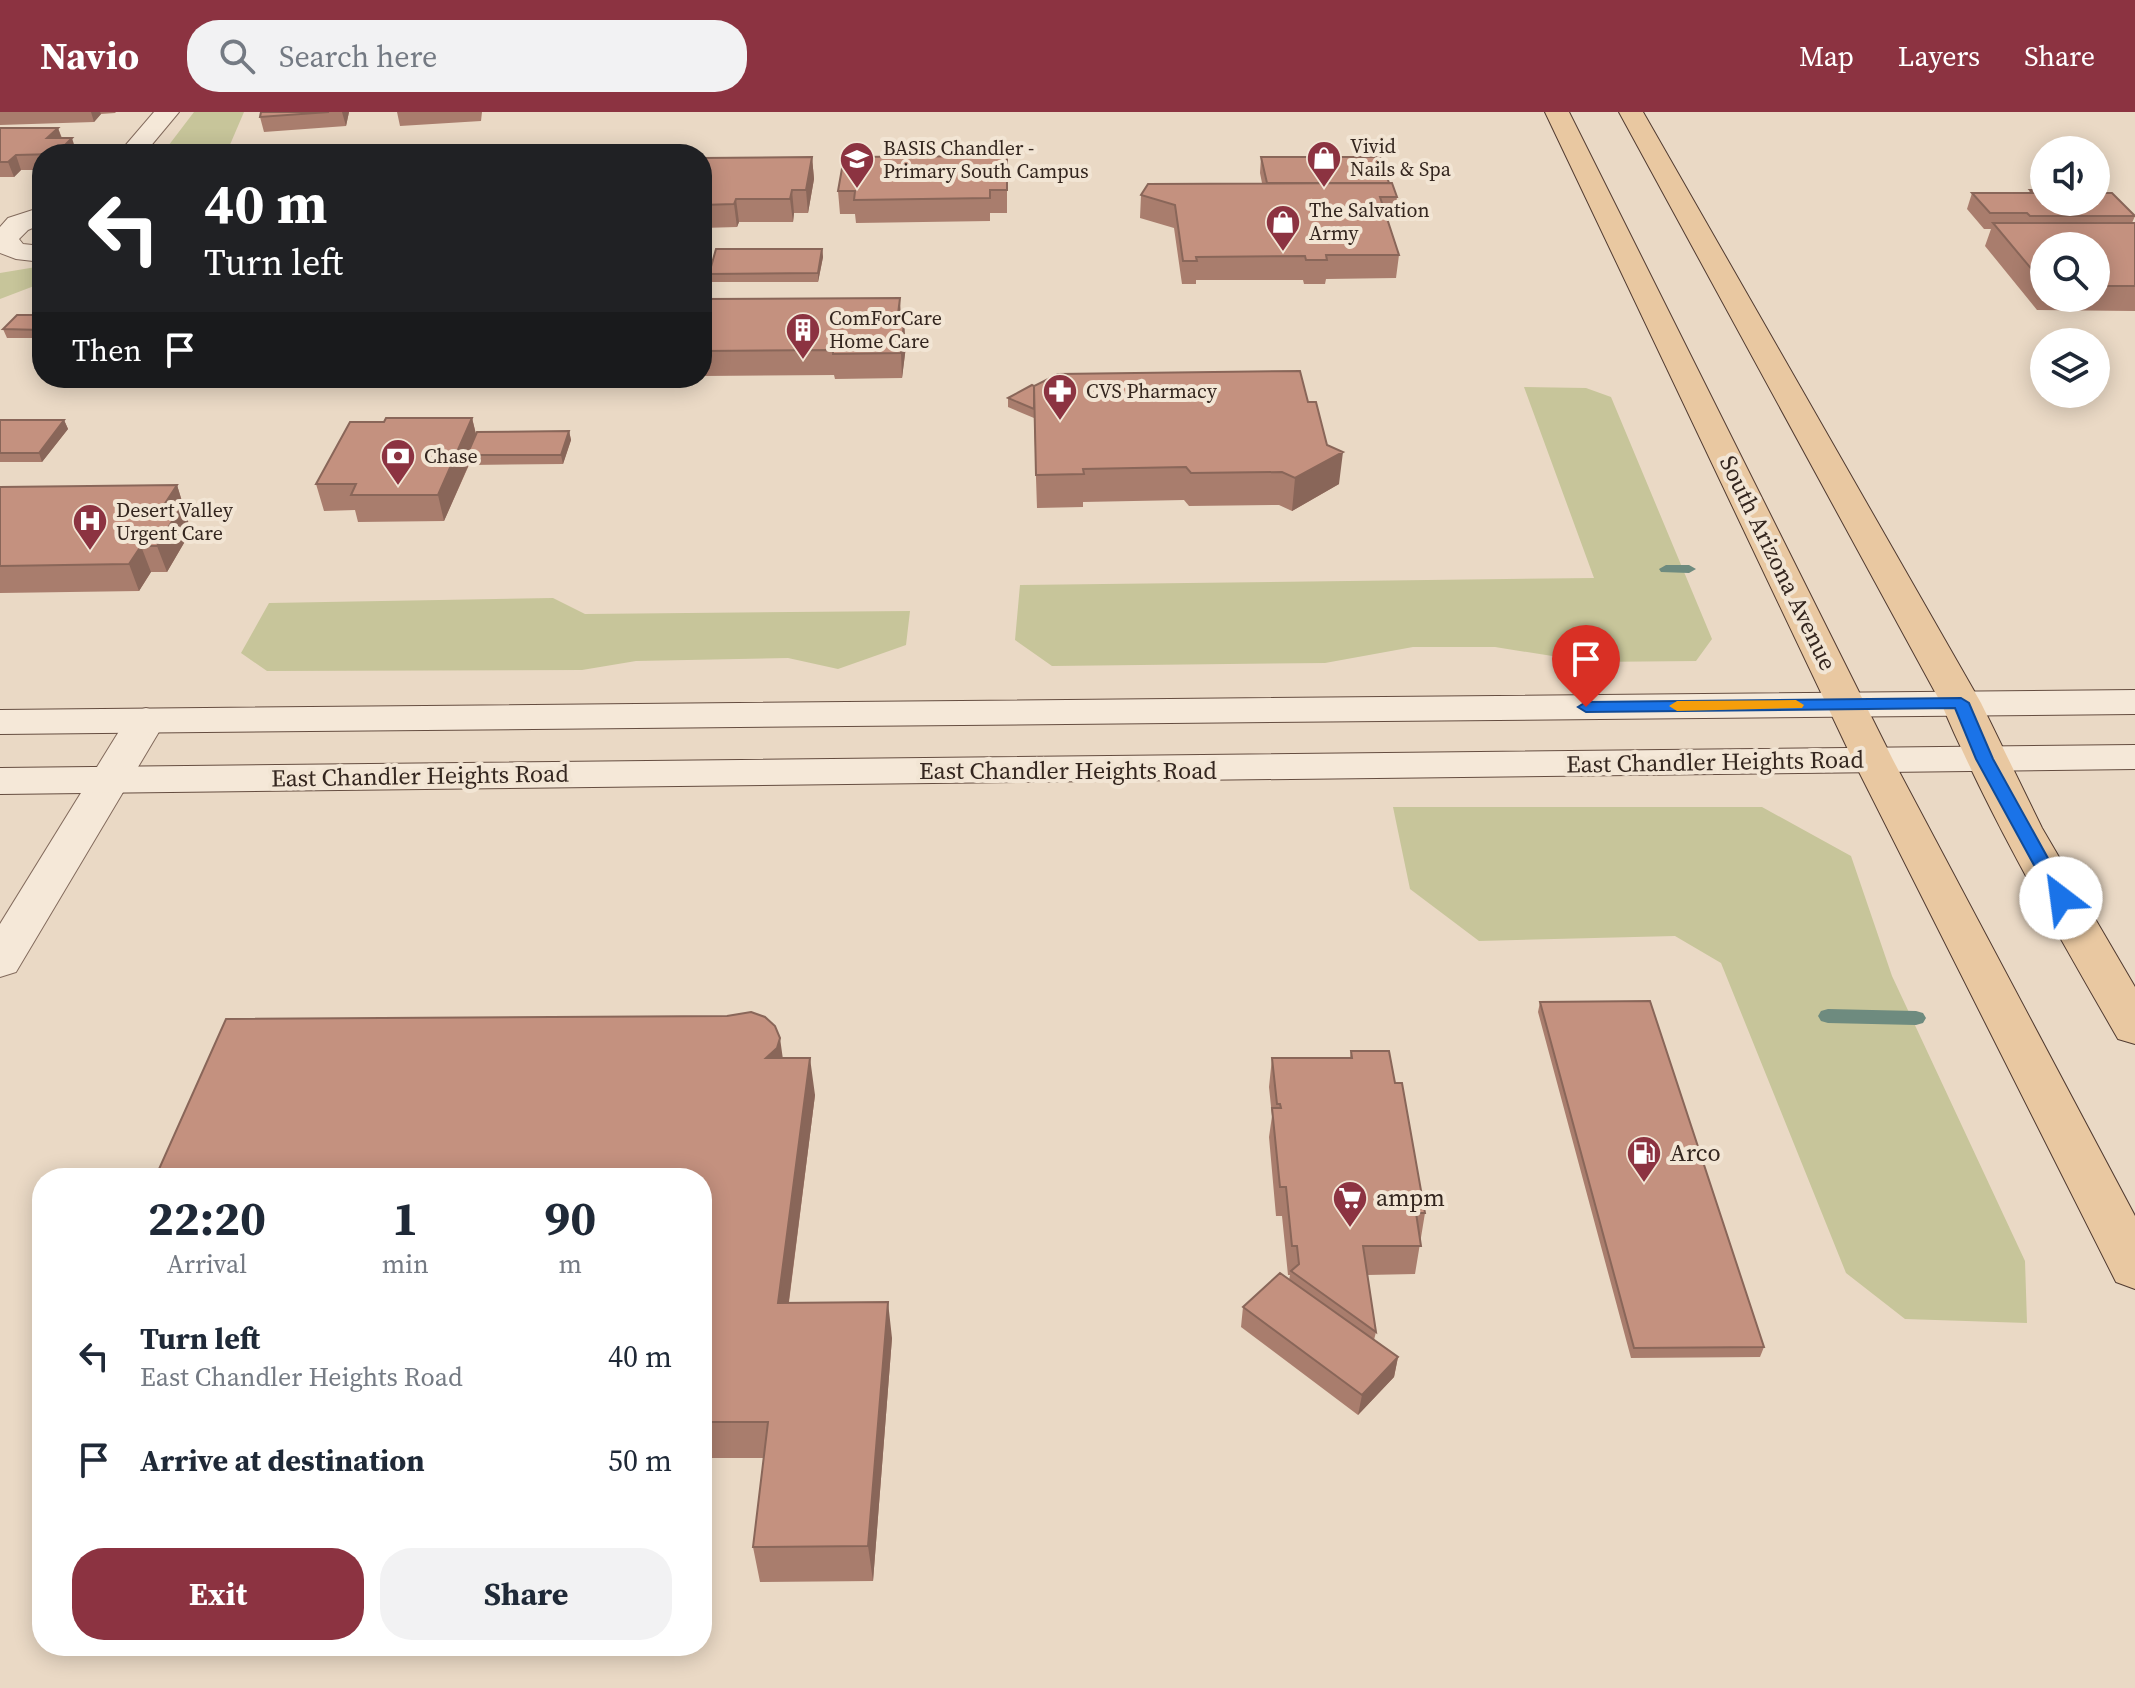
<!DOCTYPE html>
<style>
body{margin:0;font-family:"Source Serif 4",serif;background:#f2f2f3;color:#1f2937;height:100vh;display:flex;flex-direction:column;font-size:30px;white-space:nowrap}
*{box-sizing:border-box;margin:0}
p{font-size:26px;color:#747a83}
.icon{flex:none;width:44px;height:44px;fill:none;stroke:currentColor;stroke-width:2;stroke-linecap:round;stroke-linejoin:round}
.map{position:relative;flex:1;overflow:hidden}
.drawer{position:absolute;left:32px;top:1056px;width:680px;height:488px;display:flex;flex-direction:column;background:#fff;border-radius:32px;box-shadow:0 4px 20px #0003}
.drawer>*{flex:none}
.hud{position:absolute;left:32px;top:32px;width:680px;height:244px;border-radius:32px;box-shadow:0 4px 20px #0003;background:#202124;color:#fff;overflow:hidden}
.tools{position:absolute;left:2030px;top:24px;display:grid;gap:16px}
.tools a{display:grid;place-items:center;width:80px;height:80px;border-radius:50%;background:#fff;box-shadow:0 4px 20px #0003;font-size:40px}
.pin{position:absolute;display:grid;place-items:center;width:68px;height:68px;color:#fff;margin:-82px -34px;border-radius:50% 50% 50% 0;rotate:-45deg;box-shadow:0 0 8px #0007}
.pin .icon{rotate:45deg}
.me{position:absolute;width:88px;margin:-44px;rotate:330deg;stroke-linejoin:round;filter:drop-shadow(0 0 6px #0008)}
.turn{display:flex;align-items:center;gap:28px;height:168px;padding:0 40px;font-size:36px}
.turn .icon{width:104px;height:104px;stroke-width:2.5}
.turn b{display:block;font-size:56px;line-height:68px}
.then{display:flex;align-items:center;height:76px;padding:0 40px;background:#0003;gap:16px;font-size:30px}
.eta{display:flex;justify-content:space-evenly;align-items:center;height:136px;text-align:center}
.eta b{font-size:48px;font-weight:700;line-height:56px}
.action{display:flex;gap:16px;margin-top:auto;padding:16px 40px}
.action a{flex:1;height:92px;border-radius:32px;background:#8c3341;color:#fff;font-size:32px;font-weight:700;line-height:92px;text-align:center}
.action a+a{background:#f2f2f3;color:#1f2937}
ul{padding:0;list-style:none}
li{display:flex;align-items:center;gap:24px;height:104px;padding:0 40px}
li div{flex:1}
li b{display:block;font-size:30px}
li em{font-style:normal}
header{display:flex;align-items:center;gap:48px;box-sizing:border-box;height:112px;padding:0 40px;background:#8c3341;color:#fff}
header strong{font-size:38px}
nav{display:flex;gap:44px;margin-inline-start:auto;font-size:28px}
.search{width:560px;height:72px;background:#f2f2f3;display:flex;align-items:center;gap:20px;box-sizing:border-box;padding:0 28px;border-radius:32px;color:#747a83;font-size:30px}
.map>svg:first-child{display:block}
</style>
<header>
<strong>Navio</strong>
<div class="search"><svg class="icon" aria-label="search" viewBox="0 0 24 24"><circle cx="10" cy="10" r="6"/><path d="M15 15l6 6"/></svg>Search here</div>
<nav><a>Map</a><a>Layers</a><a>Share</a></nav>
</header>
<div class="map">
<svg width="2135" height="1576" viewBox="0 0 2135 1576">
<rect width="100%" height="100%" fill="#ead9c5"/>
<path fill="#c7c59a" d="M 194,0 L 244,0 L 226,42 L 162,42 Z
M 42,154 L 42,171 L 0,187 L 0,161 Z
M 1524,275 L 1586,276 L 1611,285 L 1712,527 L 1696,549 L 1590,550 L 1495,535 L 1413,535 L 1325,551 L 1052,554 L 1015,528 L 1020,473 L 1594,466 Z
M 553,486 L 585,502 L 910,499 L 906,533 L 838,557 L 788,546 L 636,549 L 582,558 L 267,559 L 241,541 L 269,491 Z
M 1393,695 L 1762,695 L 1851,744 L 1892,864 L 2025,1149 L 2027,1211 L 1905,1207 L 1846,1161 L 1721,851 L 1675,824 L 1479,829 L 1410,777 Z"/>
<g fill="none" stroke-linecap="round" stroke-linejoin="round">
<path fill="#6e8b7f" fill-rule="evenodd" d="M 1666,453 L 1689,453 L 1696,457 L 1689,461 L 1661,460 L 1659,457 Z
M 1828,897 L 1916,899 L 1923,901 L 1926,906 L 1923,911 L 1916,913 L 1828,911 L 1821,909 L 1818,904 L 1821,899 Z"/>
<g stroke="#836b5d" stroke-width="2">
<path id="minor" d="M 154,0 L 179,0 L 144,42 L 118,42 Z
M 42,95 L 42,112 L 28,118 L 19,127 L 23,132 L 42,134 L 42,150 L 16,147 L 0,141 L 0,115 L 8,106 Z
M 146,596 L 160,600 L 166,608 L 16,860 L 0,865 L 0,812 L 126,608 L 132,600 Z"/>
</g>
<g stroke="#654d40" stroke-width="2">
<path id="secondary" d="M 2135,578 L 2135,602 L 0,622 L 0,598 Z
M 2135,633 L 2135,657 L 0,682 L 0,656 Z"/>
</g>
<g stroke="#513b31" stroke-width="2">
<path id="primary" d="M 1545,0 L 1569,0 L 1893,648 L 2135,1104 L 2135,1177 L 2116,1170 L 1853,648 Z
M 1619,0 L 1643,0 L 1981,591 L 2042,716 L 2135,875 L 2135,932 L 2118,927 C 2055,817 1991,708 1941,591 Z"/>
</g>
<use href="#minor" fill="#f5e8d8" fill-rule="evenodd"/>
<use href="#secondary" fill="#f5e8d8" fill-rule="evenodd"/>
<use href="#primary" fill="#e9c8a1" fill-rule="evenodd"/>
</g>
<path fill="#a97d6d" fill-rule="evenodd" d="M 0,0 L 116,0 L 115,1 L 101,2 L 94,10 L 0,13 Z
M 261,0 L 349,0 L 346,14 L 264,20 L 260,5 Z
M 397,0 L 482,0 L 481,9 L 400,14 Z
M 0,16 L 58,16 L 62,26 L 77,42 L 42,42 L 42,58 L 21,58 L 14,65 L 0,65 Z
M 1007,44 L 1007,101 L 990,101 L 990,109 L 856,111 L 855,102 L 840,102 L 838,79 Z
M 812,45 L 814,67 L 808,101 L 794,101 L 793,110 L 739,110 L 737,115 L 702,116 L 702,46 Z
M 1261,45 L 1389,71 L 1397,85 L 1394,108 L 1387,108 L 1399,143 L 1396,166 L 1326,167 L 1325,172 L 1304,172 L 1303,168 L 1196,168 L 1196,172 L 1182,172 L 1174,116 L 1140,106 L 1141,83 L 1262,71 L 1260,61 Z
M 2030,78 L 2044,90 L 2135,104 L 2132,111 L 2135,111 L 2135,199 L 2037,198 L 1985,134 L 1991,117 L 1984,117 L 1967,97 L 1972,81 L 2029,81 ZM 2044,134 L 2096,134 L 2096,186 L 2044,186 Z
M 822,137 L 823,145 L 818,170 L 710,170 L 709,162 Z
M 702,187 L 901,210 L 906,234 L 902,266 L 835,267 L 834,263 L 702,264 Z
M 42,203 L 42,226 L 7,226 L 3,217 Z
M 146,266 L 193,266 L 191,270 L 147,270 Z
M 385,266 L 520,266 L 386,269 Z
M 1034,274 L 1308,290 L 1327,333 L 1339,372 L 1292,399 L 1279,393 L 1189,394 L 1184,388 L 1083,390 L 1083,395 L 1037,396 L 1034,306 L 1008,295 L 1008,286 Z
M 472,306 L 476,322 L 569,319 L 571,328 L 563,352 L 469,353 L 444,409 L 358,410 L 355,398 L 324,399 L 316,372 L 384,310 Z
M 0,308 L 64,308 L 68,317 L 42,350 L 0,350 Z
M 177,373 L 191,419 L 167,460 L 151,460 L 139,479 L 0,481 L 0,375 Z
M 1540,890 L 1764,1235 L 1760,1245 L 1631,1246 L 1538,900 Z
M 1351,939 L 1395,971 L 1425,1101 L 1415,1162 L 1367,1163 L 1376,1220 L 1374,1228 L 1398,1245 L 1394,1265 L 1358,1303 L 1241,1215 L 1243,1195 L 1289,1168 L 1290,1163 L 1288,1163 L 1282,1104 L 1276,1104 L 1269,1025 L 1272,1004 L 1269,975 L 1272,946 L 1350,946 Z
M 783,946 L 815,983 L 789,1190 L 892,1226 L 873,1469 L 760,1470 L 753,1435 L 764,1346 L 702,1346 L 702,1066 Z"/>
<path fill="#896659" d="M 91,0 L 100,0 L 101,2 L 94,10 Z
M 342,0 L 349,0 L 346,14 Z
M 58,16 L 63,31 L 47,26 Z
M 72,26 L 77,42 L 56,42 Z
M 16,43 L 21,58 L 14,65 L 8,50 Z
M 812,45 L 814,67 L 808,101 L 806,78 Z
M 792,78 L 794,101 L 793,110 L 790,87 Z
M 736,87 L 739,110 L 737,115 L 734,92 Z
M 822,137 L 823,145 L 818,170 L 818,161 Z
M 900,186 L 901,210 L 897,210 Z
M 904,210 L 906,234 L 902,266 L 901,241 Z
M 472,306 L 478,331 L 467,343 L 469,352 L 444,409 L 438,383 Z
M 64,308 L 68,317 L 42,350 L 39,341 Z
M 569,319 L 571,328 L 563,352 L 561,343 Z
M 1343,340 L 1339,372 L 1292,399 L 1295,366 Z
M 177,373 L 191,419 L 167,460 L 157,434 L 164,393 Z
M 141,434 L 151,460 L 139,479 L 129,452 Z
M 780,926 L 785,962 L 766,946 Z
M 810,946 L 815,983 L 784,1227 L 778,1191 Z
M 888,1190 L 892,1226 L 873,1469 L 868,1434 Z
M 1398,1245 L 1394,1265 L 1358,1303 L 1362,1283 Z"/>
<path fill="#c4917f" stroke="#896659" stroke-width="2" d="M 261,0 L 329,0 L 260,5 Z
M 0,16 L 58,16 L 47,26 L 72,26 L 56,42 L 16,43 L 8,50 L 0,50 Z
M 1007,44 L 1007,78 L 990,78 L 990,86 L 854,88 L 855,79 L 838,79 L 844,45 Z
M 812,45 L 806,78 L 792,78 L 790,87 L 736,87 L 734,92 L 702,93 L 702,46 Z
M 1261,45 L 1380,45 L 1389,71 L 1267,71 Z
M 1392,71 L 1397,85 L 1380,85 L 1399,143 L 1326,143 L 1327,148 L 1306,148 L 1305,144 L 1196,145 L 1197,149 L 1183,149 L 1175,93 L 1141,83 L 1148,72 Z
M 2030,78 L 2044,78 L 2044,90 L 2096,90 L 2096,81 L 2112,81 L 2135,104 L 2030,104 L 2027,101 L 1990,101 L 1972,81 L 2033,81 Z
M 1993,111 L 2135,111 L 2135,174 L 2096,174 L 2096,134 L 2044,134 L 2044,172 Z
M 716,137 L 822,137 L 818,161 L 709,162 Z
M 900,186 L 897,210 L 904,210 L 901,241 L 833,242 L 833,238 L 702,239 L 702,187 Z
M 17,203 L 42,203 L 42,218 L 3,217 Z
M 1300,259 L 1308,290 L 1316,290 L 1327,333 L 1343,340 L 1295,366 L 1282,360 L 1191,361 L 1186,355 L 1083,357 L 1084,362 L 1036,363 L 1034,274 L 1058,262 Z
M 1032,273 L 1034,274 L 1034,297 L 1008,286 Z
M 386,306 L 472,306 L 438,383 L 351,383 L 356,372 L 316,372 L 350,310 L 384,310 Z
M 0,308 L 64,308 L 39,341 L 0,341 Z
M 569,319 L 561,343 L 467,343 L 477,320 Z
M 177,373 L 164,393 L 182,393 L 157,434 L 141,434 L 129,452 L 0,454 L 0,375 Z
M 1650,889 L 1764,1235 L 1634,1236 L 1540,890 Z
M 751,900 L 765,905 L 775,914 L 780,926 L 777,936 L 766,946 L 810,946 L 778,1191 L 888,1190 L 868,1434 L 753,1435 L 768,1310 L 702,1310 L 702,1066 L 155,1066 L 226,907 L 727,904 Z
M 1351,939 L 1389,939 L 1395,971 L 1402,971 L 1425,1101 L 1416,1101 L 1421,1134 L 1363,1134 L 1376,1220 L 1291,1159 L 1299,1152 L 1297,1134 L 1292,1134 L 1286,1075 L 1280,1075 L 1272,996 L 1281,996 L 1280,992 L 1277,992 L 1272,946 L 1352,946 Z
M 1280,1161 L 1398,1245 L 1362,1283 L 1243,1195 Z"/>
<path fill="#1a73e8" stroke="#114b97" stroke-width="2" d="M 1961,586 L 1969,591 L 1993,647 L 2070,786 L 2067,790 L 2061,792 L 2052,786 L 1976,647 L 1955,596 L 1586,600 L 1578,595 L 1586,590 Z"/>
<path fill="#f59e0b" d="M 1796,588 L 1804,593 L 1802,596 L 1677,599 L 1669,594 L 1677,589 Z"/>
<defs>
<g id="shop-pin" transform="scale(1.8)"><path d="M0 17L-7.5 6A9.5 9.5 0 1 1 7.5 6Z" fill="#8c3341" stroke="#f2e5d4"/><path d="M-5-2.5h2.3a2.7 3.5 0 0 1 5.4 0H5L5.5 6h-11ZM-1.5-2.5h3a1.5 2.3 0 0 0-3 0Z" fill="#fff"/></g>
<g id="school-pin" transform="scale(1.8)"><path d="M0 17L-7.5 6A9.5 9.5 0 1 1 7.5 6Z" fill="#8c3341" stroke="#f2e5d4"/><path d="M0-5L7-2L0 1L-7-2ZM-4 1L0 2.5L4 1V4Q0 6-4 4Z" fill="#fff"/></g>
<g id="building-pin" transform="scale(1.8)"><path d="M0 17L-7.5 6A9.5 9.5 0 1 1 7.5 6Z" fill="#8c3341" stroke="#f2e5d4"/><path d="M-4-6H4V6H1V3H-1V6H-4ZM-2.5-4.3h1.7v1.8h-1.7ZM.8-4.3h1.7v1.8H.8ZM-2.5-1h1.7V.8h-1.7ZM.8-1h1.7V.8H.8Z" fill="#fff"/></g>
<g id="pharmacy-pin" transform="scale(1.8)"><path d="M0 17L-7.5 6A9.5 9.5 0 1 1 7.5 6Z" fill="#8c3341" stroke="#f2e5d4"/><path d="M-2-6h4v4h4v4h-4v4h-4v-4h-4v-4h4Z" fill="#fff"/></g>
<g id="bank-pin" transform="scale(1.8)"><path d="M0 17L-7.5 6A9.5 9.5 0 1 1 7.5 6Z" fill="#8c3341" stroke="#f2e5d4"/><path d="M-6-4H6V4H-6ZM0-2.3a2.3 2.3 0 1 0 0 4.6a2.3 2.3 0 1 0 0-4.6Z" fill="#fff"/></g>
<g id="hospital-pin" transform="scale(1.8)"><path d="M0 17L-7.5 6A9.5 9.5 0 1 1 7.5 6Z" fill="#8c3341" stroke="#f2e5d4"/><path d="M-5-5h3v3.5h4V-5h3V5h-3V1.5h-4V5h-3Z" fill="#fff"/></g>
<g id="fuel-pin" transform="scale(1.8)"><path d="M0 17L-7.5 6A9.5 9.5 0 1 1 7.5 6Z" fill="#8c3341" stroke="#f2e5d4"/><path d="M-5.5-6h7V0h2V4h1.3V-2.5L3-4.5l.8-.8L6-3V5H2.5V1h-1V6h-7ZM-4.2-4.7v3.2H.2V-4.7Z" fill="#fff"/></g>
<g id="supermarket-pin" transform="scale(1.8)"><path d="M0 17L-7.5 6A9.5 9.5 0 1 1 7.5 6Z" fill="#8c3341" stroke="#f2e5d4"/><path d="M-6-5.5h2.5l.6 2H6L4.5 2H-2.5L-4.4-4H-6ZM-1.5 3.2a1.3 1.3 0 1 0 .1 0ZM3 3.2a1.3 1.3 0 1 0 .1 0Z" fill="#fff"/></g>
</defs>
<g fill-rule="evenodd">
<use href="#shop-pin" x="1324" y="46"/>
<use href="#school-pin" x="857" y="47"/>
<use href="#shop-pin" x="1283" y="110"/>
<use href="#building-pin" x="803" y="218"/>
<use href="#pharmacy-pin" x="1060" y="279"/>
<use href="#bank-pin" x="398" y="344"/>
<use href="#hospital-pin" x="90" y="409"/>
<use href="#fuel-pin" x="1644" y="1041"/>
<use href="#supermarket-pin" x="1350" y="1086"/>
</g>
<g text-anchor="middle" stroke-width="8" stroke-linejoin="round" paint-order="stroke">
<g font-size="20" fill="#34261f" stroke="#f2e5d4" text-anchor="start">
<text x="1350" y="41">Vivid<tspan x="1350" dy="23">Nails &amp; Spa</tspan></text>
<text x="883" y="43">BASIS Chandler -<tspan x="883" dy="23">Primary South Campus</tspan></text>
<text x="1309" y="105">The Salvation<tspan x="1309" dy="23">Army</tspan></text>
<text x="829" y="213">ComForCare<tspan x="829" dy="23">Home Care</tspan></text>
<text x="1086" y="286">CVS Pharmacy</text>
<text x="424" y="351">Chase</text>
<text x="116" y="405">Desert Valley<tspan x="116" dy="23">Urgent Care</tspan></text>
</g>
<g font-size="24" fill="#34261f" stroke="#f2e5d4">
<text transform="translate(1778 451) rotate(64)" y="8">South Arizona Avenue</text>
<text transform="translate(1715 650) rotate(-1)" y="8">East Chandler Heights Road</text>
<text x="1068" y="667">East Chandler Heights Road</text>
<text transform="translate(420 664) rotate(-1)" y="8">East Chandler Heights Road</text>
</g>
<g font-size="24" fill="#34261f" stroke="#f2e5d4" text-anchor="start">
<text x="1670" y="1049">Arco</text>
<text x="1376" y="1094">ampm</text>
</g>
</g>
</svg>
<div class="tools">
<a><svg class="icon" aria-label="sound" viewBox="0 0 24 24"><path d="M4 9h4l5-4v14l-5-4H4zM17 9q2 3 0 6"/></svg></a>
<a><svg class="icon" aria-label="search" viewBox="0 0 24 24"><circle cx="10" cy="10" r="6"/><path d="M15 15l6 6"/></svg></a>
<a><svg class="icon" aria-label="layers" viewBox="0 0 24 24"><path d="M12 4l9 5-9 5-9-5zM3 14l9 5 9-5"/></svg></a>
</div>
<div class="pin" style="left:1586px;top:595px;background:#d93025"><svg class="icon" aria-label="arrive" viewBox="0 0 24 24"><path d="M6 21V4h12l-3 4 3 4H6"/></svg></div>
<svg class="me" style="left:2061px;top:786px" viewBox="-20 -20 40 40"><circle r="19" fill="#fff"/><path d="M0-13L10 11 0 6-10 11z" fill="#1a73e8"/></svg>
<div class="hud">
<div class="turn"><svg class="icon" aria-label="left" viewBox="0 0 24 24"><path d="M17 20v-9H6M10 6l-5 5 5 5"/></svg><div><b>40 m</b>Turn left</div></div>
<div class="then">Then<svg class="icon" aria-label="arrive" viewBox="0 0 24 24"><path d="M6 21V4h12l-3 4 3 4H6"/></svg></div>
</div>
<section class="drawer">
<div class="eta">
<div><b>22:20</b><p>Arrival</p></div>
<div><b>1</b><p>min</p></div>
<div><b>90</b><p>m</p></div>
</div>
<ul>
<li><svg class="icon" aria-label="left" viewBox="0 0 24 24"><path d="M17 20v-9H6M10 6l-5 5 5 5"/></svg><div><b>Turn left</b><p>East Chandler Heights Road</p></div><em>40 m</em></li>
<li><svg class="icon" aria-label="arrive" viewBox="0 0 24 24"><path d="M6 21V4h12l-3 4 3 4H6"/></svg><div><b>Arrive at destination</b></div><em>50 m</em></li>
</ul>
<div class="action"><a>Exit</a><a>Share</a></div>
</section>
</div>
